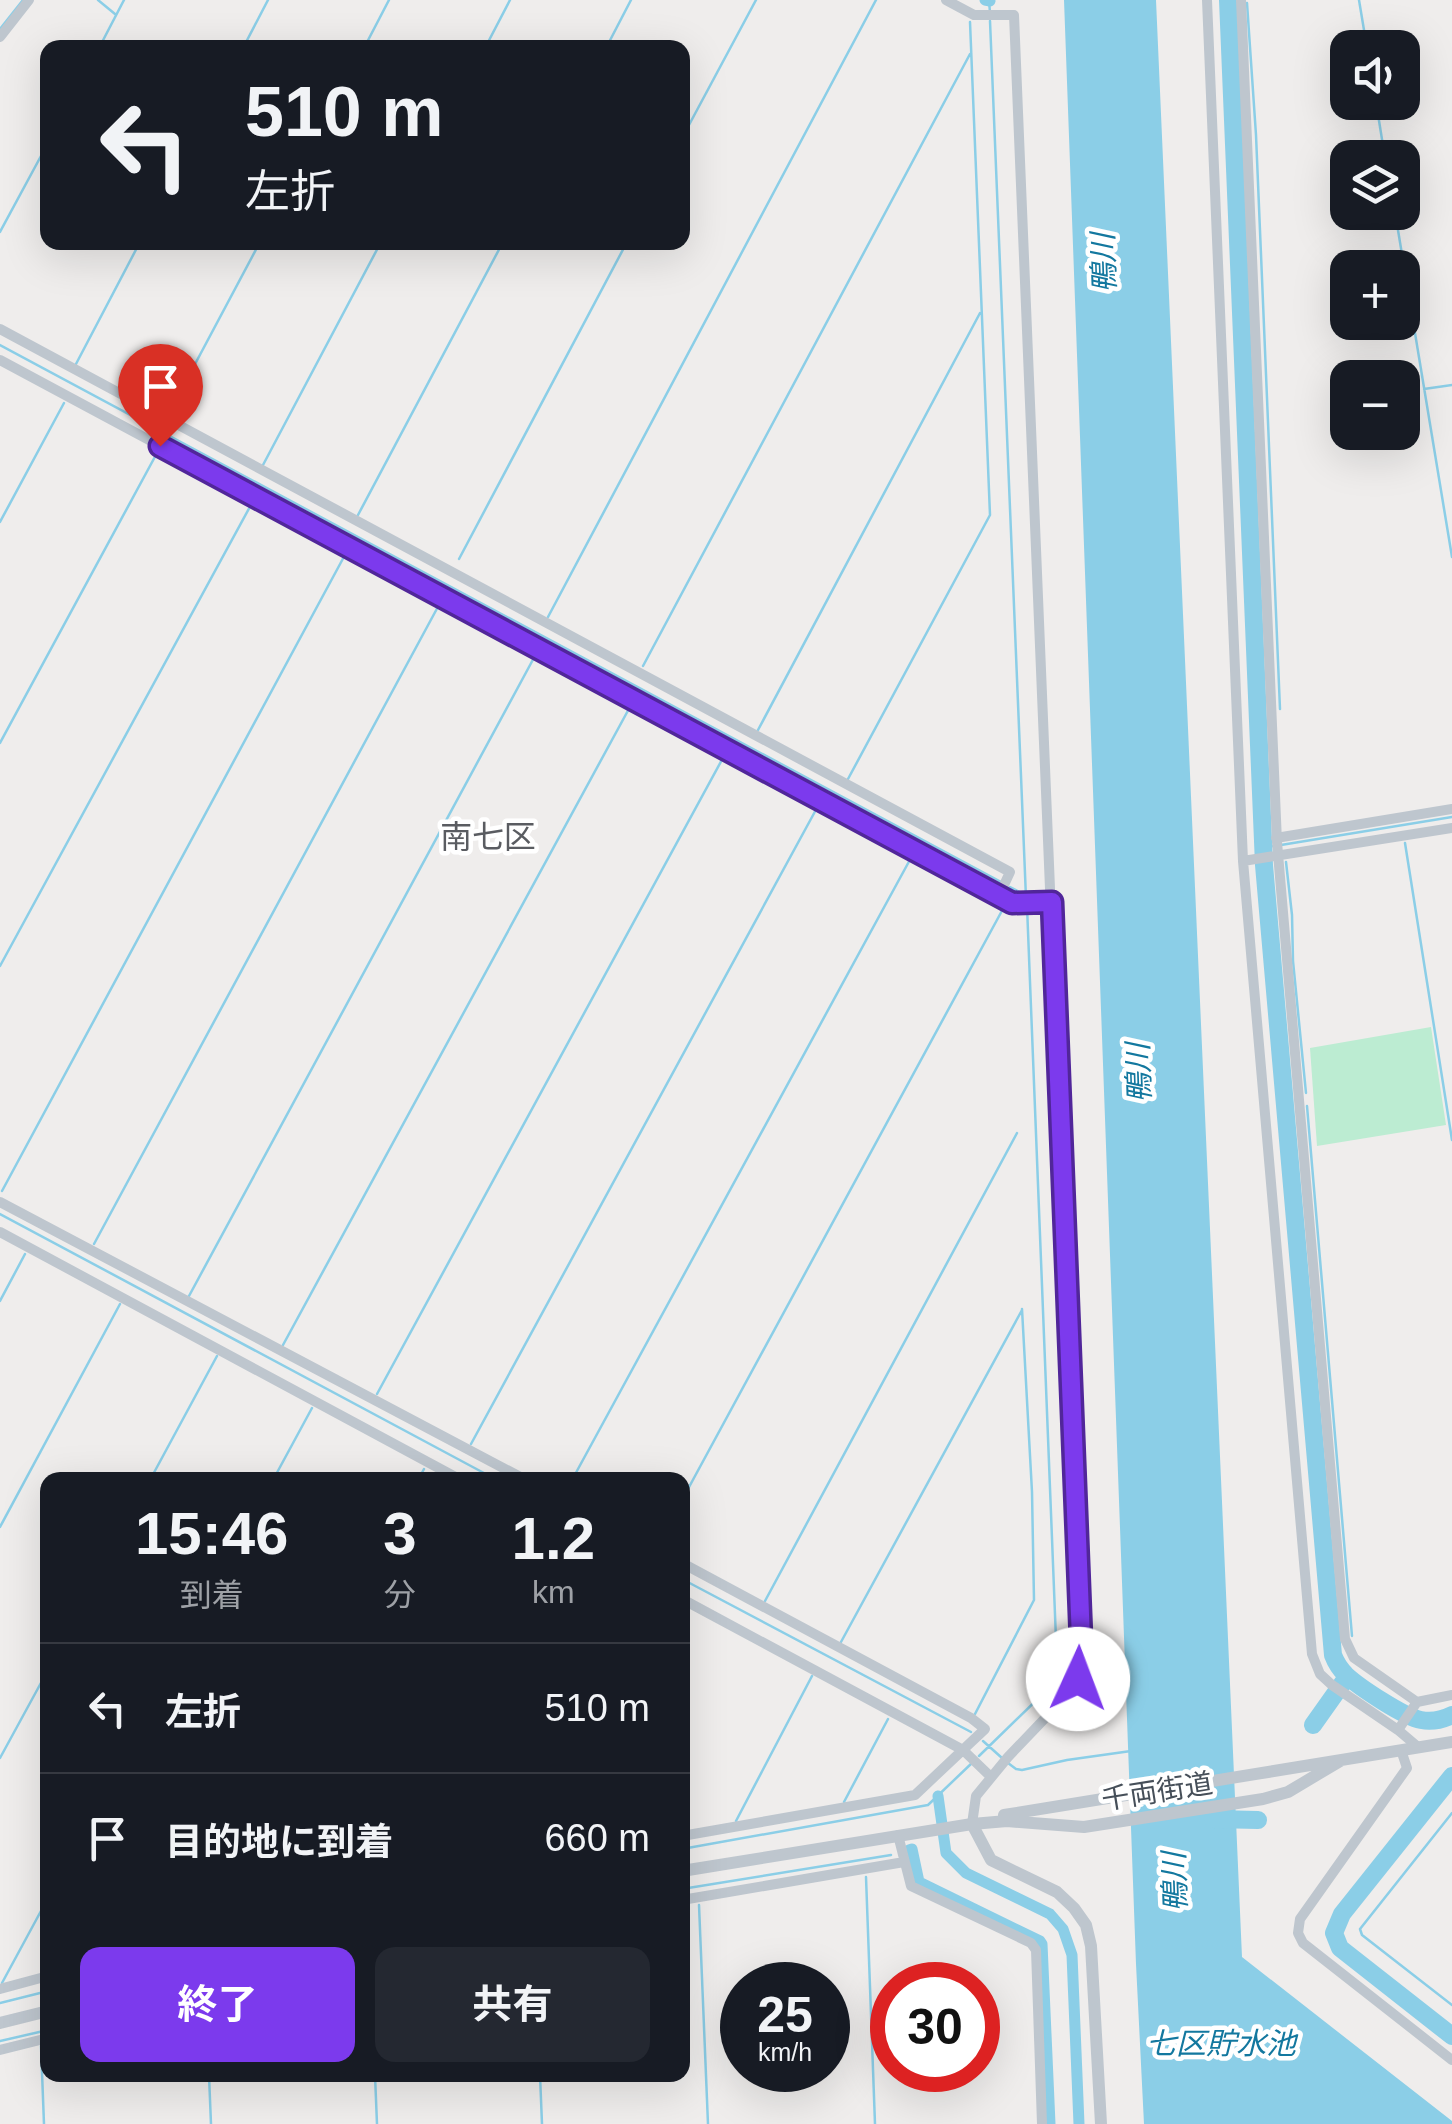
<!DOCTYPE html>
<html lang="ja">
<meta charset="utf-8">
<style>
body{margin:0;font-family:Arial,"Noto Sans JP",sans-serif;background:#242831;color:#f1f3f6;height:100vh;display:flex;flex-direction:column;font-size:38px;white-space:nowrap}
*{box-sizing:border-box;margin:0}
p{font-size:32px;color:#9ea1a6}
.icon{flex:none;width:55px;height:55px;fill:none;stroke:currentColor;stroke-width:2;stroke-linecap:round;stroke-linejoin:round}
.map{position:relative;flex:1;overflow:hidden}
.side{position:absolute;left:40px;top:1472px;width:650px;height:610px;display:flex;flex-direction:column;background:#171b24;border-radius:20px;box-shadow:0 10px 40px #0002}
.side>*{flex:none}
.guide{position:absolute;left:40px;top:40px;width:650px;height:210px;border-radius:20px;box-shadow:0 10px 40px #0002;background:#171b24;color:#f1f3f6;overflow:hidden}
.controls{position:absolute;left:1330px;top:30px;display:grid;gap:20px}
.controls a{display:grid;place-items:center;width:90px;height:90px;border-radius:20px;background:#171b24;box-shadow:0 10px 40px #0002;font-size:50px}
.speed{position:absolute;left:720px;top:1962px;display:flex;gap:20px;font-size:50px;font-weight:700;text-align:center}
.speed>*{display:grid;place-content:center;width:130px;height:130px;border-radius:50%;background:#171b24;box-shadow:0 10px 40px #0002;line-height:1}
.speed small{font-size:25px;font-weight:400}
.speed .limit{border:15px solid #d22;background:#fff;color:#111}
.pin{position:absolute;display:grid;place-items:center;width:85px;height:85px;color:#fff;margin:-102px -42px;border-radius:50% 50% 50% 0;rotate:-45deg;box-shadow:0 0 10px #0007}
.pin .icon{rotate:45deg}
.me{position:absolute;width:110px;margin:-55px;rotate:2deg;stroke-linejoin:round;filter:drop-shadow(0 0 8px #0008)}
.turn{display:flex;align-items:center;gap:35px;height:210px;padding:0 40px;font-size:45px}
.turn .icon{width:130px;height:130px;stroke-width:2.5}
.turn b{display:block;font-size:70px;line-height:85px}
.eta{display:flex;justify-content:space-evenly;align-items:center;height:170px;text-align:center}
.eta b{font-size:60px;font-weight:700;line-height:70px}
.cta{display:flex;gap:20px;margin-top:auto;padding:20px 40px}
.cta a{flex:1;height:115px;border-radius:20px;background:#7c3aed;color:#fff;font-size:40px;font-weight:700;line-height:115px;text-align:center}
.cta a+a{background:#242831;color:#f1f3f6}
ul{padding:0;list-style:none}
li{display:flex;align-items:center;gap:30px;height:130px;padding:0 40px;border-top:2px solid #363941}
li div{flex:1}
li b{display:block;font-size:38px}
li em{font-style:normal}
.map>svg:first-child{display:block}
</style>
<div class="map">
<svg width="1452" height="2124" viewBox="0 0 1452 2124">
<rect width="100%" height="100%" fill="#efedec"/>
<path fill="#bcecd2" d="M 1431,1027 L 1446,1125 L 1317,1146 L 1310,1048 Z"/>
<path fill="#8bcee7" d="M 1064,0 L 1156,0 L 1242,1957 L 1452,2121 L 1452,2124 L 1144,2124 L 1136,1964 Z"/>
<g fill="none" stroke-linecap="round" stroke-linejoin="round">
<path stroke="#8bcee7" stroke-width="2.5" d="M 98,0 L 115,14
M 989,0 L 990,13
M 1359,0 L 1367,48
M 1247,3 L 1256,135 L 1280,709
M 990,21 L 1026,898
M 0,29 L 23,0
M 99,48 L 124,0
M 243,48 L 268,0
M 364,48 L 389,0
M 485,48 L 510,0
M 606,48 L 631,0
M 1376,102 L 1385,158
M 682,138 L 756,0
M 1395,212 L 1452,557
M 0,232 L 48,143
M 0,345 L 1003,883
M 76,364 L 140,242
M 1424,389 L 1452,385
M 169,413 L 260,242
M 263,465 L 381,242
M 358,515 L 503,242
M 0,522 L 64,403
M 459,559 L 627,242
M 548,617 L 876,0
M 643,666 L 970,54
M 758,730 L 980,313
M 0,743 L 157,453
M 848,779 L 990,515 L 970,22
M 1405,843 L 1452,1140
M 1281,845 L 1452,817
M 1263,848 L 1273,846
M 1286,862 L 1292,915 L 1293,961 L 1306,1093
M 1010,887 L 1025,895
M 0,966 L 252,503
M 1307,1106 L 1352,1636
M 2,1191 L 346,553
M 0,1214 L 497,1480
M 94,1244 L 440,603
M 189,1296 L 536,654
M 0,1301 L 25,1254
M 283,1345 L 631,705
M 377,1394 L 724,756
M 471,1444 L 818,806
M 150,1480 L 217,1356
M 273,1480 L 312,1408
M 418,1480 L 424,1469
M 572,1480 L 912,856
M 682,1500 L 1004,907
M 0,1527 L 120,1304
M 682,1579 L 971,1732
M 765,1601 L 1017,1133
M 841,1642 L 1022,1310
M 1348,1677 L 1350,1668
M 975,1714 L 1034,1600 L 1032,1492 L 1022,1309
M 983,1741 L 1002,1758
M 979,1756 L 1049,1688 L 1057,1665 L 1027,906
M 0,1758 L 48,1670
M 1008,1763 L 1016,1769 L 1022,1770 L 1067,1760 L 1131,1751
M 844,1802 L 888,1719
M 1452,1813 L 1360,1929 L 1362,1935 L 1452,2005
M 736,1821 L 812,1676
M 682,1849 L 928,1805 L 973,1762
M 866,1877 L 875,2124
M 682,1889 L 891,1855
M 699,1905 L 708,2124
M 2,1983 L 48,1898
M 0,2003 L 48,1991
M 0,2041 L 48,2030
M 41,2046 L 44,2124
M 209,2075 L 211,2124
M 375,2075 L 377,2124
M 540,2075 L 542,2124"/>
<path stroke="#8bcee7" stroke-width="11" d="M 985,0 L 990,1
M 938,1796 L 946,1853 L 966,1873 L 1050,1914 L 1063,1929 L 1072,1955 L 1079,2124
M 909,1850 L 912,1849 L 919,1882 L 1040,1941 L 1042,1944 L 1050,2124"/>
<path stroke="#8bcee7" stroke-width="18" d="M 1228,0 L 1264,865 L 1333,1655 C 1336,1663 1340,1669 1346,1675 C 1359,1687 1404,1717 1421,1720 C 1432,1722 1442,1720 1452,1715
M 1313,1725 L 1347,1677
M 1452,1776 L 1342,1914 L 1334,1933 L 1340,1948 L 1452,2036
M 1213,1819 L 1258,1820"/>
<path stroke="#bec6ce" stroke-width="10" d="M 946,0 L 974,15 L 1014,15 L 1082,1665 L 1072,1690 L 1008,1757 L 976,1796 L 972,1824
M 1207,0 L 1243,861 L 1312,1654 L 1320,1674 L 1332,1685 L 1398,1730 L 1418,1747
M 1241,0 L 1277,842 L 1345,1639 L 1354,1658 L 1417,1702
M 0,37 L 29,0
M 0,329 L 1010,872 L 999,896
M 0,360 L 1012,903 L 1052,902
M 1276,838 L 1452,809
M 1243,861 L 1452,828
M 0,1202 L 526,1480
M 0,1232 L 461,1480
M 682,1563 L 971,1718 L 985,1729 L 915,1795 L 682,1836
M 682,1599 L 963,1750 L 990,1776
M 1398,1730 L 1417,1702 L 1452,1695
M 1401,1750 L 1407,1768 L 1300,1919 L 1298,1933 L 1303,1943 L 1452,2060
M 898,1835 L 911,1886 L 1031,1943 L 1036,1950 L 1042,2124
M 682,1900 L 904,1862
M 0,1989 L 48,1976
M 0,2050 L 48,2038"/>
<path stroke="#bec6ce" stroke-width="12" d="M 1004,1815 L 1452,1742
M 972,1824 L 991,1860 L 1057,1892 L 1074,1908 L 1086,1925 L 1091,1946 L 1101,2124
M 682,1871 L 972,1824 L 1007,1821 L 1084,1827 L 1263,1799 L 1288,1792 L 1340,1761
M 0,2023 L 48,2011"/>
</g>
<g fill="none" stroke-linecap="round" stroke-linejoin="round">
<g stroke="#51269a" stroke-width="25">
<path id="route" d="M 160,446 L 1012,903 L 1052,902 L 1082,1665 L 1078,1679"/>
</g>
<use href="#route" stroke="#7c3aed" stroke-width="18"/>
</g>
<g text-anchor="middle" stroke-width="9" stroke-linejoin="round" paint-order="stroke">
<g font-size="28" fill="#464f59" stroke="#fff">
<text transform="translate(1157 1791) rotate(-9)" y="10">千両街道</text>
</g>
<g font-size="30" font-style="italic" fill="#13789f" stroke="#fff">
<text transform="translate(1104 263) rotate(-92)" y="10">鴨川</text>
<text transform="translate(1139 1073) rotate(-92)" y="10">鴨川</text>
<text transform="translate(1175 1882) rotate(-92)" y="10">鴨川</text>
<text x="1221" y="2054">七区貯水池</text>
</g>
<g font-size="32" fill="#5a5c61" stroke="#fff">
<text x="488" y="848">南七区</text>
</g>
</g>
</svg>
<div class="controls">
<a><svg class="icon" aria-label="sound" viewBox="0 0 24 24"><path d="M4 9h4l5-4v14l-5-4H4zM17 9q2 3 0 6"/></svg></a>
<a><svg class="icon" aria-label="layers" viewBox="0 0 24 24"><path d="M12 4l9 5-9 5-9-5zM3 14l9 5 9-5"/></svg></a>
<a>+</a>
<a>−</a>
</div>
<div class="speed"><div>25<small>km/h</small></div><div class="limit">30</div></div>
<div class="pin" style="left:160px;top:446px;background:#d93025"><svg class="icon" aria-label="arrive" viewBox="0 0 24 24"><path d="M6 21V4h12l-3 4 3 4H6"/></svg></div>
<svg class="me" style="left:1078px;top:1679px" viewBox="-20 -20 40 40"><circle r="19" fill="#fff"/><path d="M0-13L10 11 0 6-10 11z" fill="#7c3aed"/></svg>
<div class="guide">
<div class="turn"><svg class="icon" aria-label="left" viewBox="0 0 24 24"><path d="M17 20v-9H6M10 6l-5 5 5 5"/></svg><div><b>510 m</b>左折</div></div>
</div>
<section class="side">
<div class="eta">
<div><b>15:46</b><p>到着</p></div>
<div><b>3</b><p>分</p></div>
<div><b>1.2</b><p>km</p></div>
</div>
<ul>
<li><svg class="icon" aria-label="left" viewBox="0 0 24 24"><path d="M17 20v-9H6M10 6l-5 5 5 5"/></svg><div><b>左折</b></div><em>510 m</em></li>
<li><svg class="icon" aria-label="arrive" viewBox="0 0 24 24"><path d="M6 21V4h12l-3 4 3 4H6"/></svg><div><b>目的地に到着</b></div><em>660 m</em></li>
</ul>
<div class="cta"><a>終了</a><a>共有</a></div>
</section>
</div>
